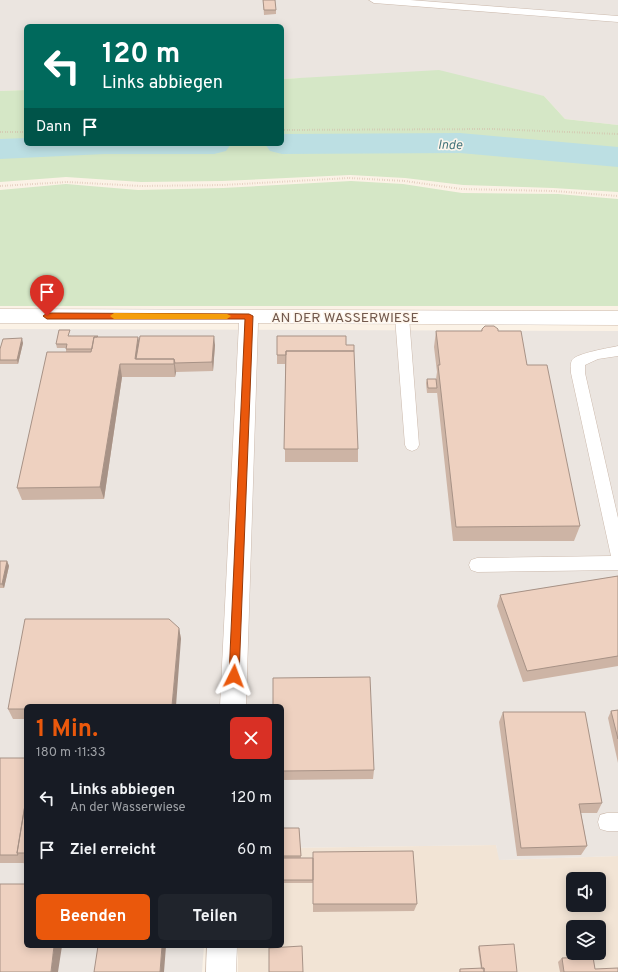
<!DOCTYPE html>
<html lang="de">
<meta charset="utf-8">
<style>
body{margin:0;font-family:Overpass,sans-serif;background:#20242c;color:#f1f3f6;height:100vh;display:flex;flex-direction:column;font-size:15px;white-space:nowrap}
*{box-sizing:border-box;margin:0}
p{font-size:13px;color:#9ea1a6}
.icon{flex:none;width:22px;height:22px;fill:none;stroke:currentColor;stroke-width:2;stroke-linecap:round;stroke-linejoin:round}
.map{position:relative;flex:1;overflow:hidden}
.details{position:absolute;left:24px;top:704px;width:260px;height:244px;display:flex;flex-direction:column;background:#171b24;border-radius:6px;box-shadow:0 2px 10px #0003}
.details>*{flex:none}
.hud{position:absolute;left:24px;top:24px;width:260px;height:122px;border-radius:6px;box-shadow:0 2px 10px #0003;background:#00695c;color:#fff;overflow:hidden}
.controls{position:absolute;left:566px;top:872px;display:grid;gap:8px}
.controls a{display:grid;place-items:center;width:40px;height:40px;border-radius:6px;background:#171b24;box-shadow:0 2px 10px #0003;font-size:20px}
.pin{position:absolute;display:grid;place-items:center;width:34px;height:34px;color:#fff;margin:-41px -17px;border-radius:50% 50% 50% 0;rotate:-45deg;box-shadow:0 0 4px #0007}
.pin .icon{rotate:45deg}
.me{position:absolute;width:44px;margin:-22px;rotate:3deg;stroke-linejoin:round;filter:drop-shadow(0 0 3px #0008)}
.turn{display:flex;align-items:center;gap:14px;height:84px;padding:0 12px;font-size:18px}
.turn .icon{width:52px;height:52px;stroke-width:2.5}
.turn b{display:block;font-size:28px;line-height:34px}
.then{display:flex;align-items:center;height:38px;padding:0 12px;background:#0003;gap:8px;font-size:15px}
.round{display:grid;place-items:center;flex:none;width:42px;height:42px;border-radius:6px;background:#20242c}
.overview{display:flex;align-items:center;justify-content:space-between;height:68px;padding:0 12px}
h1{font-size:24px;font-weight:700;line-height:30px;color:#ea580c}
.action{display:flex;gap:8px;margin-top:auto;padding:8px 12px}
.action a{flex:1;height:46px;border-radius:6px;background:#ea580c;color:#fff;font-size:16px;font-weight:700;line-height:46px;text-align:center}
.action a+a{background:#20242c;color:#f1f3f6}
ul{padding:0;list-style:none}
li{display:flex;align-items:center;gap:12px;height:52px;padding:0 12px}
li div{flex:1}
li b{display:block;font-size:15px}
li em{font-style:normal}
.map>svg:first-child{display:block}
</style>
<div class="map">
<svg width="618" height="972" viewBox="0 0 618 972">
<rect width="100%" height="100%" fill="#fbf2e6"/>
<path fill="#f2e4d5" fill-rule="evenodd" d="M 496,845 L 500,860 L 618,856 L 618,972 L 238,972 L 238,946 L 282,946 L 282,848 ZM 573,879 L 599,879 L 599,905 L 573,905 ZM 573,927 L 599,927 L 599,953 L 573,953 Z"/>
<path fill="#ebe5e0" d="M 0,0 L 618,0 L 618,125 L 565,119 L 544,96 L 297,78 L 282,79 L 282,26 L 26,26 L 26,90 L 0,91 Z
M 0,329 L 618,331 L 618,856 L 499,860 L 496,845 L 282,848 L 282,706 L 26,706 L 26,946 L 204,946 L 202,972 L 0,972 Z"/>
<path fill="#d5e7c6" d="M 439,70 L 544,96 L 565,119 L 618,125 L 618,192 L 553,188 L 463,185 L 405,178 L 350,175 L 222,181 L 141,182 L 66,177 L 0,182 L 0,91 L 26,90 L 26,144 L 282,144 L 282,79 Z
M 351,181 L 403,184 L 462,193 L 558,194 L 618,199 L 618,306 L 0,306 L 0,190 L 66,184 L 138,190 L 223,188 Z"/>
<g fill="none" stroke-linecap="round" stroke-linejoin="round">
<path fill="#bcdfe3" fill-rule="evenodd" d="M 460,133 L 618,147 L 618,167 L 460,153 L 282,154 L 270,151 L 265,144 L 282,144 L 282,134 Z
M 26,138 L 26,144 L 231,144 L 226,151 L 214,154 L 104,154 L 0,159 L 0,139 Z"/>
<g stroke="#ccbaad" stroke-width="1">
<path id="service" d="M 369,0 L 410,0 L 618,16 L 618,22 L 374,3 Z
M 402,313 L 407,314 L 409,317 L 419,445 L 417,449 L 412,451 L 407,449 L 405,445 L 395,317 L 397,314 Z
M 618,346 L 618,356 L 598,359 L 585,365 L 585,373 L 618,518 L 618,570 L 477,572 L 471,570 L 469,565 L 471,560 L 477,558 L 611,556 L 571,373 C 571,369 570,364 572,360 C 577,353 609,348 618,346 Z
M 607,813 L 618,813 L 618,831 L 607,831 L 600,829 L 598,822 L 600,815 Z"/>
</g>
<g stroke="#ccbaad" stroke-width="1">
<path id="minor" d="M 0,309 L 618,311 L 618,325 L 258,323 L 246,706 L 220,706 L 239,323 L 0,323 Z
M 207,946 L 237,946 L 236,972 L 206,972 Z"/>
</g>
<path stroke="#d3b4a3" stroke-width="2" stroke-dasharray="0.5 2" stroke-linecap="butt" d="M 282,130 L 492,129 L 618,134
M 0,132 L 26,132
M 0,186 L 67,182 L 141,186 L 223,185 L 349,178 L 405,181 L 461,189 L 554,191 L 618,196"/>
<use href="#service" fill="#fff" fill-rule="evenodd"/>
<use href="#minor" fill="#fff" fill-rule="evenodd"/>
</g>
<path fill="#cdb4a5" d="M 263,0 L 276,10 L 276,14 L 264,15 Z
M 482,329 L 498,331 L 527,365 L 580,526 L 574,541 L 453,541 L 437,392 L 437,393 L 427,393 L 426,383 L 427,379 L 436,379 L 437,372 L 434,347 L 436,331 L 481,331 Z
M 71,335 L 70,336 L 98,336 L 98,337 L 138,337 L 139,341 L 215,345 L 213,371 L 176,372 L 175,377 L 122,377 L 104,499 L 22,500 L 17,488 L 66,352 L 66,348 L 57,348 L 56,344 Z
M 23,343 L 18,364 L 0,364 L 0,349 Z
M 346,345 L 358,449 L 358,462 L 285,462 L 285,364 L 277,364 L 277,355 Z
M 0,561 L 7,561 L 9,566 L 4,588 L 0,588 Z
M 618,576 L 618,666 L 523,682 L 497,606 L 500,595 Z
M 179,628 L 181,639 L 26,706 L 26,719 L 13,719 L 8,709 Z
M 282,706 L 374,770 L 373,779 L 282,780 Z
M 618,710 L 618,763 L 608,718 L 611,711 Z
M 503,712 L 602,803 L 597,813 L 581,813 L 587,846 L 581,855 L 517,856 L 499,722 Z
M 0,758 L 26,758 L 26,864 L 23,863 L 0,863 Z
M 282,828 L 299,828 L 301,858 L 313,858 L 313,883 L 282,883 Z
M 313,852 L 417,904 L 414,911 L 313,912 Z
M 479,946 L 517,972 L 459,972 L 460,969 L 481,969 L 478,948 Z
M 562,958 L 595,969 L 618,972 L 560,972 L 558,962 Z"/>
<path fill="#a79286" d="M 214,336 L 215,345 L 213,371 L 212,362 Z
M 138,337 L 141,350 L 136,364 L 135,359 Z
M 22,338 L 23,343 L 18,364 L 17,360 Z
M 174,359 L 176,372 L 175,377 L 174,364 Z
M 120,364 L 122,377 L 104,499 L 100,487 Z
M 7,561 L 9,566 L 4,588 L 2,584 Z
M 179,628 L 181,639 L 176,706 L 172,706 Z
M 54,946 L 62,946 L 58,972 L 51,972 Z
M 162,946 L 166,946 L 164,972 L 160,972 Z"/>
<path fill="#eed1c0" stroke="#a79286" d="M 263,0 L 275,0 L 276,10 L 264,10 Z
M 485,326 L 494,326 L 498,329 L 498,331 L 521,331 L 527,365 L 547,365 L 580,526 L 456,527 L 438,365 L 440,365 L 436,331 L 482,331 L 482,329 Z
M 59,330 L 70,330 L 68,336 L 98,336 L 97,337 L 94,337 L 92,349 L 66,349 L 67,344 L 56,344 Z
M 140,336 L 214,336 L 212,362 L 175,363 L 174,359 L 136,359 Z
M 277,336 L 346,336 L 346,345 L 354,345 L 354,351 L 286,351 L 286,355 L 277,355 Z
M 94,337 L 138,337 L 135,359 L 174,359 L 174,364 L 120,364 L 100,487 L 17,488 L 47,352 L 91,352 Z
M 22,338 L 17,360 L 0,360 L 0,349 L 3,339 Z
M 286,351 L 354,351 L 358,449 L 284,449 Z
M 427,379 L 436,379 L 437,388 L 428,388 Z
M 0,561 L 7,561 L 2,584 L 0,584 Z
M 618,576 L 618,656 L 527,671 L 500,595 Z
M 25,619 L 169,619 L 179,628 L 172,706 L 26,706 L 26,709 L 8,709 Z
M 370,677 L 374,770 L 282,771 L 282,706 L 273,706 L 273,678 Z
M 618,710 L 618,739 L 611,711 Z
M 503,712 L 585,712 L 602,803 L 579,804 L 587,846 L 521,848 Z
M 0,758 L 26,758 L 26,799 L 17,853 L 18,855 L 0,855 Z
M 26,799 L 26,853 L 17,853 Z
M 282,828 L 299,828 L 301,856 L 282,856 Z
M 413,851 L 417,904 L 313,904 L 313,852 Z
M 282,858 L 313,858 L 313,880 L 282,880 Z
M 0,884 L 26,884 L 26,946 L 54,946 L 51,972 L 0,972 Z
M 514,944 L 517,972 L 484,972 L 484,968 L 482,969 L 479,946 Z
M 98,946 L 162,946 L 160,972 L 94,972 Z
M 302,946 L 303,972 L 269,972 L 269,948 Z
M 593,957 L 595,969 L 618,968 L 618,972 L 564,972 L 562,958 Z
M 484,968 L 484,972 L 460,972 L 460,969 Z"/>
<path fill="#ea580c" stroke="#983908" d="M 47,313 L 249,314 L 253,316 L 239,676 L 237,679 L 234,680 L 230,679 L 229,676 L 245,319 L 47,319 L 43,316 Z"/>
<path fill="#f59e0b" d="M 114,313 L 227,314 L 231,316 L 227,319 L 114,319 L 110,316 Z"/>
<g text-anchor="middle" stroke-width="3" stroke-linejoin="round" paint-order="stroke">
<g font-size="13" font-style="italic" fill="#45767d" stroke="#fef6ec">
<text transform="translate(450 144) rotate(1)" y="5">Inde</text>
</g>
<g font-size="14" fill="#72594d" stroke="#fef6ec">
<text x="345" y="322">AN DER WASSERWIESE</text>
</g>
</g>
</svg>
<div class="controls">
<a><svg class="icon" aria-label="sound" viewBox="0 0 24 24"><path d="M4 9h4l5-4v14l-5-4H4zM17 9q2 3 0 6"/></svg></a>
<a><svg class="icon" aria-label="layers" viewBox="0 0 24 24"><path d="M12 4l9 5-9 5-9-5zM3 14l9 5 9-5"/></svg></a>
</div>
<div class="pin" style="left:47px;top:316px;background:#d93025"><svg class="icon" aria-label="arrive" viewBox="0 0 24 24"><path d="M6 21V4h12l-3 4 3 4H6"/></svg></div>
<svg class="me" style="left:234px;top:676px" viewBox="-20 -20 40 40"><path d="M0-17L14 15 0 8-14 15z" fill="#ea580c" stroke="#fff" stroke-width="4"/></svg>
<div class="hud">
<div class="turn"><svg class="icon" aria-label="left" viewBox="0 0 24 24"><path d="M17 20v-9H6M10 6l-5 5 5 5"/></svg><div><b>120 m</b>Links abbiegen</div></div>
<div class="then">Dann<svg class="icon" aria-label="arrive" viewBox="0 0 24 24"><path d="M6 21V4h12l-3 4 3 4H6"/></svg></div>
</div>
<section class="details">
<div class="overview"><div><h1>1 Min.</h1><p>180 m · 11:33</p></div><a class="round" style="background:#d93025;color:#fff"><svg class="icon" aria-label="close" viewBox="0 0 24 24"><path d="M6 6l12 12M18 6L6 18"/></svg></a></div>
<ul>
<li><svg class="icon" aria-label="left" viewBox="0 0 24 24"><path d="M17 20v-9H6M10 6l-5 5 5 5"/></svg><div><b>Links abbiegen</b><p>An der Wasserwiese</p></div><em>120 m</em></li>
<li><svg class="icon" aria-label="arrive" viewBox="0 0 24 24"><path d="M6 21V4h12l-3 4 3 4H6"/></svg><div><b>Ziel erreicht</b></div><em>60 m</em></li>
</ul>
<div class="action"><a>Beenden</a><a>Teilen</a></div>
</section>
</div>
